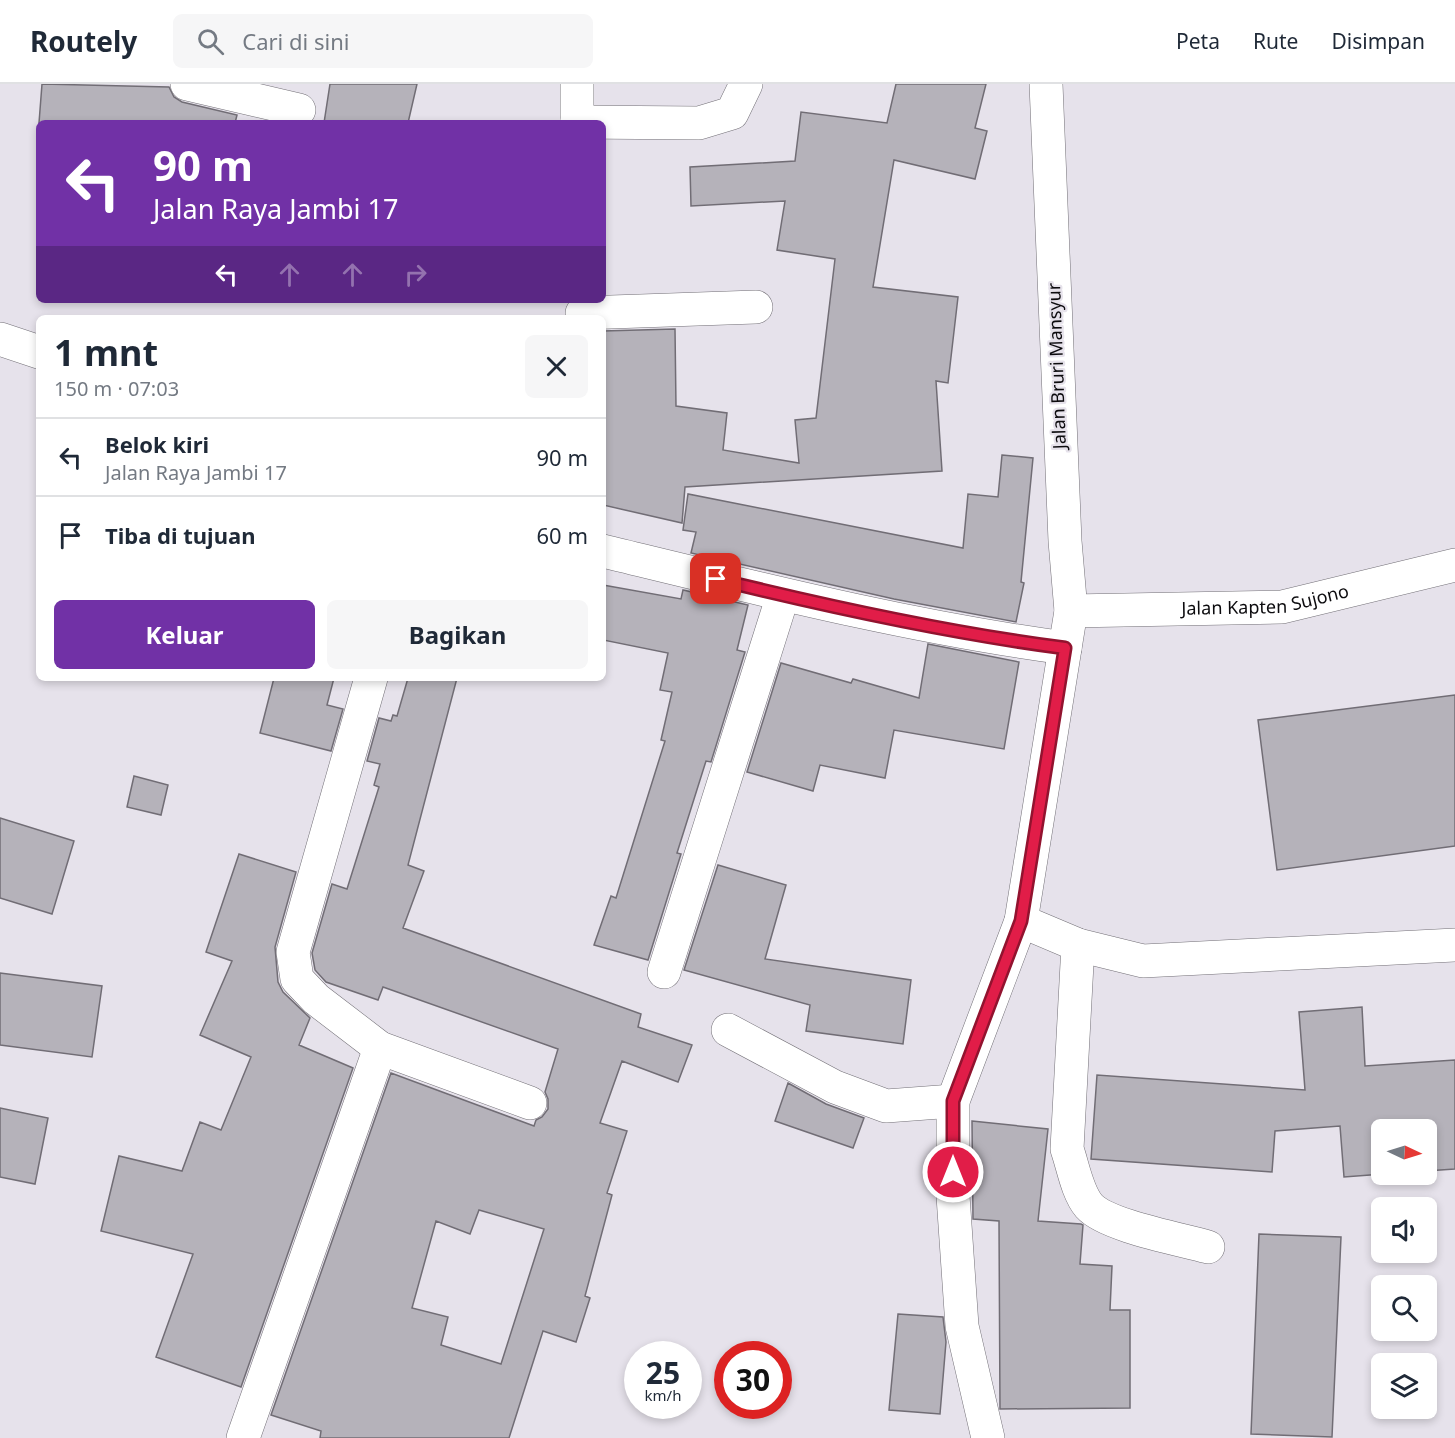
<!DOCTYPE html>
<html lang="id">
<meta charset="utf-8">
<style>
body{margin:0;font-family:"Noto Sans",sans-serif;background:#f6f6f7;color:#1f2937;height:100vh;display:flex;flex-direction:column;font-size:22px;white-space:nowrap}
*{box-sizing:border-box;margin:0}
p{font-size:20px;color:#747a83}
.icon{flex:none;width:33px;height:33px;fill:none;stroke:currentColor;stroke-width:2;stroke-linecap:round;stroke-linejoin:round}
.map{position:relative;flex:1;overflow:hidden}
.side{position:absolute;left:36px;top:231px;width:570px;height:366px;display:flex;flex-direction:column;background:#fff;border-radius:9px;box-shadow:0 3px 9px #0003}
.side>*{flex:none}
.top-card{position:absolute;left:36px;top:36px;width:570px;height:183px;border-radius:9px;box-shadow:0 3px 9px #0003;background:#7131a6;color:#fff;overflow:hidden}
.needle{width:39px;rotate:94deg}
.controls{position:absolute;left:1371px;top:1035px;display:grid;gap:12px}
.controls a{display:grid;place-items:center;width:66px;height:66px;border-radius:9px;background:#fff;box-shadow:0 3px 9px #0003;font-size:30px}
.speed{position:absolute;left:624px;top:1257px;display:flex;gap:12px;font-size:30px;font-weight:700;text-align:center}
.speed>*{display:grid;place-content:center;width:78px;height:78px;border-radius:50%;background:#fff;box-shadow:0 3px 9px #0003;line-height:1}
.speed small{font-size:15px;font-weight:400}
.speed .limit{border:9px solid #d22;background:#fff;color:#111}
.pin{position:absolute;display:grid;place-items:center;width:51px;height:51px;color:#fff;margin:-26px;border-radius:12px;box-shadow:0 3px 9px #0006}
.me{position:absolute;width:66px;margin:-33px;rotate:0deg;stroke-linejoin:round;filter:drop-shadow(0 0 4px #0008)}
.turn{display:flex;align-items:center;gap:21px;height:126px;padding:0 18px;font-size:27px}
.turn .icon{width:78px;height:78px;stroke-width:2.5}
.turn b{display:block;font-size:42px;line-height:51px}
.lanes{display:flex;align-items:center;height:57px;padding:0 18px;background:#0003;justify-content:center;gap:30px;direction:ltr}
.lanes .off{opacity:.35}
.round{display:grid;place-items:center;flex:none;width:63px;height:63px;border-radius:9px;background:#f6f6f7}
.summary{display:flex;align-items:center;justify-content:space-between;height:102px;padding:0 18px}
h1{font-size:36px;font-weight:700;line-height:45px}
.cta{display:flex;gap:12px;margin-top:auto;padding:12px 18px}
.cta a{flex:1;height:69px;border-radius:9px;background:#7131a6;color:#fff;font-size:24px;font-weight:700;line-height:69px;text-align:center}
.cta a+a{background:#f6f6f7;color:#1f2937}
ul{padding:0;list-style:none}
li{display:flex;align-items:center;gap:18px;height:78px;padding:0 18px;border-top:2px solid #e0e1e3}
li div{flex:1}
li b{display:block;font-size:22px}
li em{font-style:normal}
header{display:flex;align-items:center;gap:36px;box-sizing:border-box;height:84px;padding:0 30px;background:#fff;border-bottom:2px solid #e0e1e3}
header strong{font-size:28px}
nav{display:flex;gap:33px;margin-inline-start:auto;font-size:21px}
.search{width:420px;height:54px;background:#f6f6f7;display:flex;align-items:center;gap:15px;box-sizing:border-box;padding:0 21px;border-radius:9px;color:#747a83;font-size:22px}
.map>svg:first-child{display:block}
</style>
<header>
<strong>Routely</strong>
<div class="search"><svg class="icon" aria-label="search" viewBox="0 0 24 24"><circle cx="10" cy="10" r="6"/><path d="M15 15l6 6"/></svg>Cari di sini</div>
<nav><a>Peta</a><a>Rute</a><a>Disimpan</a></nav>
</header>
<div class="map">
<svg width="1455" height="1354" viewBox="0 0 1455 1354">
<rect width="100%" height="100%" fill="#e6e2eb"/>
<path fill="#b5b2ba" stroke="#716d75" stroke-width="1.5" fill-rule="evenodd" d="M 42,0 L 169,3 L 174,13 L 182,18 L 237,31 L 235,39 L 39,39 Z
M 330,0 L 417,0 L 408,39 L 324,39 Z
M 896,0 L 986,0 L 975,44 L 987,47 L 975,95 L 894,76 L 873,203 L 958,213 L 948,299 L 936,297 L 942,387 L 685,403 L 682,439 L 603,421 L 603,247 L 675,245 L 676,322 L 727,329 L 723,366 L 799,379 L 795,336 L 816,334 L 835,175 L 777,166 L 785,117 L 691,122 L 690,83 L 795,77 L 801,28 L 887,39 Z
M 1002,371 L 1033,374 L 1021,498 L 1024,499 L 1016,538 L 894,515 L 691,469 L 696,448 L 683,446 L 688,410 L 963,464 L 968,410 L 998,413 Z
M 603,501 L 681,515 L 683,506 L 748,521 L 737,566 L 745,568 L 711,678 L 706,677 L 677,769 L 681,770 L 648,876 L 594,861 L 611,812 L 616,814 L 665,657 L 661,656 L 672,608 L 660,606 L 668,569 L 603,556 Z
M 928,560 L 1019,578 L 1004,665 L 894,646 L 885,694 L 820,681 L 813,707 L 747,688 L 781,579 L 851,599 L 853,595 L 919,614 Z
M 274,594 L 334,594 L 327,621 L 343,625 L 331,667 L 260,649 Z
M 408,594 L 457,594 L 408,781 L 424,787 L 403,844 L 641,930 L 638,943 L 692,961 L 678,998 L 622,977 L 600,1039 L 627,1047 L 607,1109 L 612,1111 L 585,1212 L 590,1214 L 576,1258 L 543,1247 L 509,1354 L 320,1354 L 321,1347 L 271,1331 L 391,989 L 534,1042 L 536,1036 L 542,1033 L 548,1025 L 548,1015 L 545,1008 L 558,965 L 383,903 L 378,916 L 326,898 L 315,886 L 312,869 L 332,800 L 347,805 L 379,703 L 374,701 L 380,680 L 367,677 L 379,634 L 391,637 L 393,631 L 397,632 ZM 479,1126 L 544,1145 L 501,1280 L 441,1261 L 448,1233 L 412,1224 L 436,1137 L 470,1150 Z
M 1455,611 L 1455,762 L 1277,786 L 1258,636 Z
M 134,692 L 168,701 L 161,731 L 127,723 Z
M 0,734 L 74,757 L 52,830 L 0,814 Z
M 239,770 L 296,788 L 275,863 L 278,898 L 283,908 L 310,934 L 299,961 L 353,984 L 241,1303 L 156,1273 L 193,1170 L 101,1147 L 119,1072 L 182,1087 L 200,1038 L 221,1046 L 251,973 L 200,951 L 232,877 L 206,868 Z
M 718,781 L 786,801 L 765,875 L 911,896 L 903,960 L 806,947 L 810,921 L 684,886 Z
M 0,889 L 102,902 L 92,973 L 0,961 Z
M 1362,923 L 1365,982 L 1455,976 L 1455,1085 L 1426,1087 L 1426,1046 L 1382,1046 L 1383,1090 L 1344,1093 L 1340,1042 L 1275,1047 L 1272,1088 L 1091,1075 L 1097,991 L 1305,1006 L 1299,928 Z
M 788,999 L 826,1020 L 864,1034 L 853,1064 L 775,1037 Z
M 0,1024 L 48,1034 L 35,1100 L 0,1093 Z
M 972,1037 L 1048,1045 L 1038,1137 L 1081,1140 L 1083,1141 L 1080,1180 L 1112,1182 L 1110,1226 L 1130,1226 L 1130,1324 L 1000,1325 L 999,1137 L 973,1135 Z
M 1259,1150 L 1341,1153 L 1332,1353 L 1251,1350 Z
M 898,1230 L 943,1233 L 946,1258 L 940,1330 L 889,1326 Z"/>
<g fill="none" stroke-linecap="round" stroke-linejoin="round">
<g stroke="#737077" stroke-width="34">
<g id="minor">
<path d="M 187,0 L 299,26"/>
<path d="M 577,0 L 577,39"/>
<path d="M 577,38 L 699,39 L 732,29 L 746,0"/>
<path d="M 582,229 L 756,223"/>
<path d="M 0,255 L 39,268"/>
<path d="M 603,467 C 756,504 909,543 1065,564"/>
<path id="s1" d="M 1071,527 L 1282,523 L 1455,481"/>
<path d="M 371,594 L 293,868 L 297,895 L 316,915 L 380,964 L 530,1019"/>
<path d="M 1021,837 L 1078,861 L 1143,877 L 1455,861"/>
<path d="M 1078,861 L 1067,1065 C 1073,1082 1077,1108 1089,1122 C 1107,1142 1180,1155 1208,1163"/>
<path d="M 664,888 L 783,511"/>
<path d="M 728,946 L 835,1003 L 886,1022 L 953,1017"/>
<path d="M 243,1354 L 380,964"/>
<path d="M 988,1354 L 962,1242 L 953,1112 L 953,1017 L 1021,837 L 1071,527 L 1065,457 L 1046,0"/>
</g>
</g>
<use href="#minor" stroke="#fff" stroke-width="33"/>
</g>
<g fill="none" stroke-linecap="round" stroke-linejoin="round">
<g stroke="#92132f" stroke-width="15">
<path id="route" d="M 716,495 C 830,523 948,549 1065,564 L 1021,837 L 953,1017 L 953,1088"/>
</g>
<use href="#route" stroke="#e11d48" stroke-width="10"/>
</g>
<g text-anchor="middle" stroke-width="4.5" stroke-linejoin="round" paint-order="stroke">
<g font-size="18" fill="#0c0b0e" stroke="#e6e2eb">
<text transform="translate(1057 282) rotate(-92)" y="6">Jalan Bruri Mansyur</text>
<text dy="6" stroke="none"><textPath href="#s1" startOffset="195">Jalan Kapten Sujono</textPath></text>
</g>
</g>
</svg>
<div class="controls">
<a><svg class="needle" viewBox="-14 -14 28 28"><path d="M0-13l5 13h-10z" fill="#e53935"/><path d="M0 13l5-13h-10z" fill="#747a83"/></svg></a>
<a><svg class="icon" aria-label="sound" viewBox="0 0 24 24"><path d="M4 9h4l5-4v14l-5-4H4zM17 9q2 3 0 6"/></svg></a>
<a><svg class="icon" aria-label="search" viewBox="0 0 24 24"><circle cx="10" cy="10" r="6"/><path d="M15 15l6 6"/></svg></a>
<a><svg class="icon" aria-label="layers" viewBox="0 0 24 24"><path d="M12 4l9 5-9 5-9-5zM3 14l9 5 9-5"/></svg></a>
</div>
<div class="speed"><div>25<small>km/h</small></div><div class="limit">30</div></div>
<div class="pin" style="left:716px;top:495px;background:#d93025"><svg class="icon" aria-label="arrive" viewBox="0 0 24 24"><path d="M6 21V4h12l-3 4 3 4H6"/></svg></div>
<svg class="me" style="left:953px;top:1088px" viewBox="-20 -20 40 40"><circle r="17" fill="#e11d48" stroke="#fff" stroke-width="3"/><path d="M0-11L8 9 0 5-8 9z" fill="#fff"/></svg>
<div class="top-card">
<div class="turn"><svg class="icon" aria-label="left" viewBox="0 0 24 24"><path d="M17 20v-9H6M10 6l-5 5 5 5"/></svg><div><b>90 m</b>Jalan Raya Jambi 17</div></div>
<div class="lanes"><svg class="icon" aria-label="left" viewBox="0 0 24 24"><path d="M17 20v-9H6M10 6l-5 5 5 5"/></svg><svg class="icon off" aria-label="ahead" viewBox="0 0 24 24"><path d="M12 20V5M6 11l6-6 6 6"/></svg><svg class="icon off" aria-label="ahead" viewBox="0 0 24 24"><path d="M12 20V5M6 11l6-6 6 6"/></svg><svg class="icon off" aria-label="right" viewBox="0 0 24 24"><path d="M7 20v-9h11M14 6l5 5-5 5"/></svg></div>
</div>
<section class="side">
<div class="summary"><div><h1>1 mnt</h1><p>150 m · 07:03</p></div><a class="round"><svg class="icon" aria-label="close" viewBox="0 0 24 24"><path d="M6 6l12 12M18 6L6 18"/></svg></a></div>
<ul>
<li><svg class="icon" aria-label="left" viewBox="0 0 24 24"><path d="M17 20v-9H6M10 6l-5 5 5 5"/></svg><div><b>Belok kiri</b><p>Jalan Raya Jambi 17</p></div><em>90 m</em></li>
<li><svg class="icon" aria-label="arrive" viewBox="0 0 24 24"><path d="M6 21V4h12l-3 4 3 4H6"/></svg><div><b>Tiba di tujuan</b></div><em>60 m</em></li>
</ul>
<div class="cta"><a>Keluar</a><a>Bagikan</a></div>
</section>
</div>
